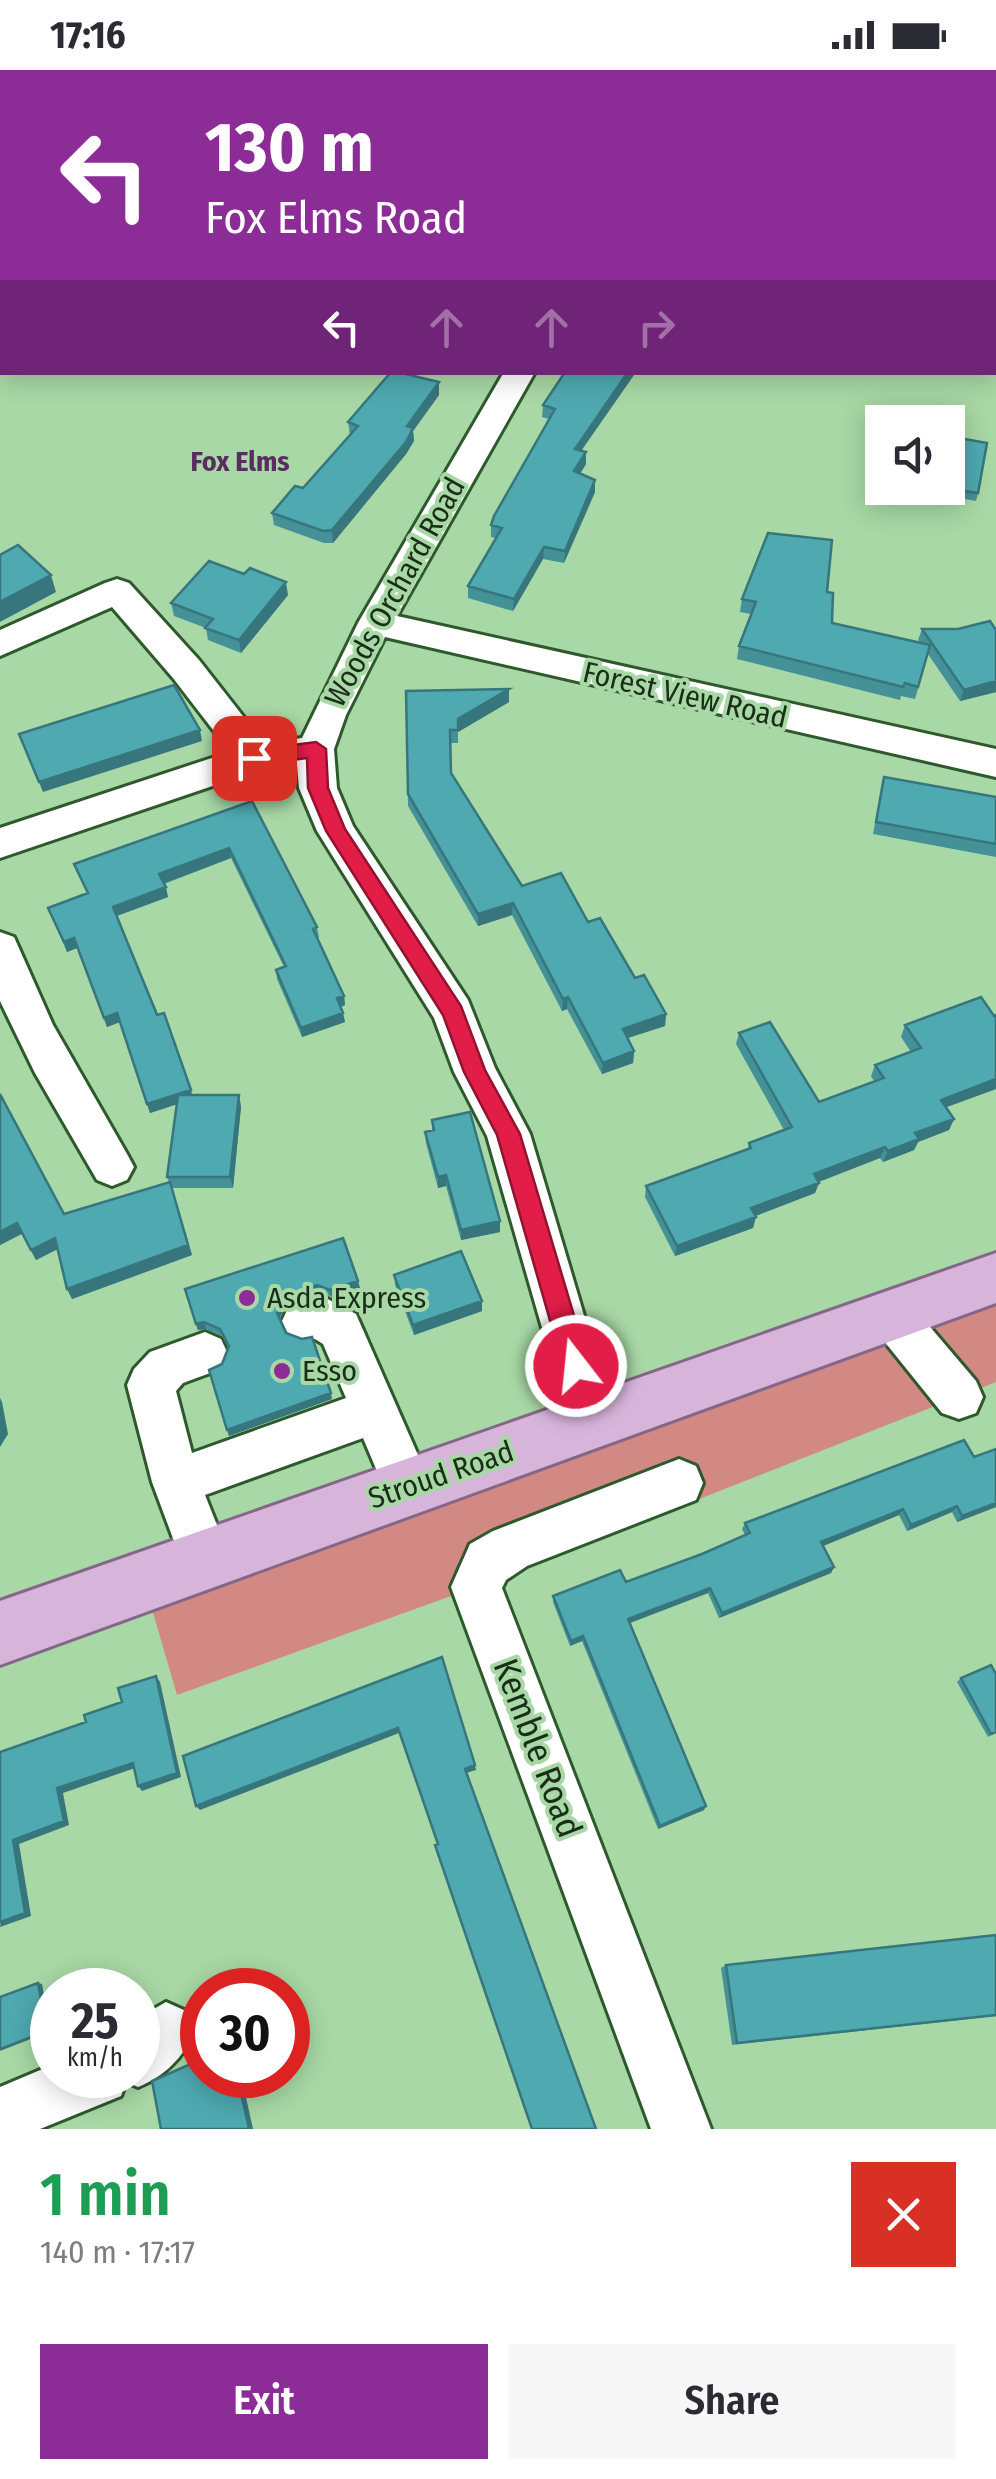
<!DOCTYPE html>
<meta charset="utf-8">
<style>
body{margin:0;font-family:"Fira Sans Condensed",sans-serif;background:#f7f7f7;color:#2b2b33;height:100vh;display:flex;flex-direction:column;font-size:38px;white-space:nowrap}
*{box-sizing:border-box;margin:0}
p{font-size:32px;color:#7c7c81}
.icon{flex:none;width:55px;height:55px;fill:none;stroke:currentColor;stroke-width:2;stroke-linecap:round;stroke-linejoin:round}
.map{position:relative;height:2059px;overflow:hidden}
.details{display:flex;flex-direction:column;background:#fff;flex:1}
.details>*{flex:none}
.hud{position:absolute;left:0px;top:0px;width:998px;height:305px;box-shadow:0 5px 25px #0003;background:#8c2d97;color:#fff;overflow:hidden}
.controls{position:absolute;left:865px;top:335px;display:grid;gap:20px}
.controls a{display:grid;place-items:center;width:100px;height:100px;border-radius:0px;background:#fff;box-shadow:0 5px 25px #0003;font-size:50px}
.speed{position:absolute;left:30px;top:1898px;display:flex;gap:20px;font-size:50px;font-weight:700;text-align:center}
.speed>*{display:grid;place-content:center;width:130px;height:130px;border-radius:50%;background:#fff;box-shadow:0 5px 25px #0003;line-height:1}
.speed small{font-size:25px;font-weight:400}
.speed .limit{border:15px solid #d22;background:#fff;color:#111}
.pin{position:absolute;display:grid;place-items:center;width:85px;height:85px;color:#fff;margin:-42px;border-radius:20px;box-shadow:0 5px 15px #0006}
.me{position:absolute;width:110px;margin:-55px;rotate:344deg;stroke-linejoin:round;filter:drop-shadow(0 0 8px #0008)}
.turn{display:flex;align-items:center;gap:35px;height:210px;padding:0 40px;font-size:45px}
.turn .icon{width:130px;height:130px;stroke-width:2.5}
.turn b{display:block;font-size:70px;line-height:85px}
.lanes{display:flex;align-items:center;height:95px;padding:0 40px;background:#0003;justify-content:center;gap:50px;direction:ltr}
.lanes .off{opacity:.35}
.round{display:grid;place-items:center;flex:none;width:105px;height:105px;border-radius:0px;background:#f7f7f7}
.head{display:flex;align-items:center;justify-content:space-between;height:170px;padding:0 40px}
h1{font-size:60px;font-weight:600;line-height:75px;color:#1e9e55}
.button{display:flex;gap:20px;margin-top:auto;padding:20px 40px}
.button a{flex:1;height:115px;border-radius:0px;background:#8c2d97;color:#fff;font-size:40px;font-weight:600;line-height:115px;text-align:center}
.button a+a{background:#f7f7f7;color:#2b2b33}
.status{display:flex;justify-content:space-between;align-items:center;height:70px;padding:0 50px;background:#fff;direction:ltr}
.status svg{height:28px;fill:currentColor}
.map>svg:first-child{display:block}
</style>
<div class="status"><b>17:16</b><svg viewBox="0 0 49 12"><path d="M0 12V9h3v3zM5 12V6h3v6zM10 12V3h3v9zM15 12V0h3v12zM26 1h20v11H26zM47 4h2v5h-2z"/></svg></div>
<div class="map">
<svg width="996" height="2059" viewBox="0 0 996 2059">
<rect width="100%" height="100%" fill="#a8d8a5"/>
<path fill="#d28984" d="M 177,0 L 667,0 L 187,2 Z
M 996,1208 L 996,1312 L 476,1517 L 177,1625 L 144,1512 Z"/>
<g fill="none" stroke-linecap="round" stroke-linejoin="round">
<g stroke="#2e592c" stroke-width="6">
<path id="minor" d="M 995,228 L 996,228 L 996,246 L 995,246 Z
M 504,302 L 535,302 L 397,546 L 996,679 L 996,707 L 385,567 L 346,645 L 334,679 L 337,718 L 353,756 L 468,930 L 495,998 L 530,1064 L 599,1296 L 621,1352 L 614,1368 L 597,1375 L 580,1368 L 553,1296 L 487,1066 L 454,1002 L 434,948 L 317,761 L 299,718 L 297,695 L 257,701 L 0,788 L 0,758 L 230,682 L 173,608 L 112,537 L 0,586 L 0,560 L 105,513 L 117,509 L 129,513 L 199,590 L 264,673 L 302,668 L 358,553 Z
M 0,862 L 14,867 L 53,955 L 127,1084 L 134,1097 L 127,1110 L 112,1116 L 97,1110 L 35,1003 L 0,931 Z
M 320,1225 L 356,1244 L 432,1417 L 425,1434 L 408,1441 L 391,1434 L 363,1368 L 205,1425 L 230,1488 L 223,1506 L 205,1513 L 187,1506 L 152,1412 L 127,1315 L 134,1299 L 150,1282 L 205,1262 L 221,1269 L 228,1284 L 221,1299 L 183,1313 L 176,1321 L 192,1383 L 346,1328 L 323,1274 L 315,1269 L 305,1272 L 289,1266 L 282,1251 L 289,1236 Z
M 892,1225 L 908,1231 L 976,1311 L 983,1327 L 976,1343 L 959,1349 L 942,1343 L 876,1261 L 869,1246 L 876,1231 Z
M 679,1389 L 696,1396 L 703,1413 L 696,1430 L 527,1496 L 506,1510 L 502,1518 L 711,2059 L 651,2059 L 451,1517 L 470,1474 L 493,1461 Z
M 166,1932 L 186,1941 L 195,1961 C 183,1988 165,2006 138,2017 L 126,2012 L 121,2026 L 40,2059 L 0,2059 L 0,2017 L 52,1995 L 52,2005 L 138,2005 L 138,1948 Z"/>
</g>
<g stroke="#846688" stroke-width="6">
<path id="major" d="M 996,1183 L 996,1233 L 0,1595 L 0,1531 Z"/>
</g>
<use href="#minor" fill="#fff" fill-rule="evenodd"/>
<use href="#major" fill="#d7b5db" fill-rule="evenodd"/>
</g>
<path fill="#449198" d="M 565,302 L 636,302 L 581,381 L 586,382 L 586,394 L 580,404 L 595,422 L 564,493 L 543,489 L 513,541 L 468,528 L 468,516 L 496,468 L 491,467 L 491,455 L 549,349 L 542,347 L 543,335 Z
M 439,325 L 413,361 L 414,371 L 406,384 L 333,473 L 324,473 L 274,455 L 272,443 L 303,418 L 350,365 L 348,352 Z
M 932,418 L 948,418 L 978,423 L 976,431 L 930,423 Z
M 827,522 L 832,553 L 920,572 L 918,570 L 922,559 L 996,560 L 996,622 L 960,631 L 928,584 L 915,629 L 901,626 L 900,630 L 737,589 L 739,576 L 751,544 L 740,542 L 742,529 Z
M 288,525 L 241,583 L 208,570 L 206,558 L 174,546 L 171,533 Z
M 509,619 L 509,632 L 458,662 L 458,673 L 451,673 L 451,704 L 522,816 L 588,852 L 666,944 L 665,956 L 628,968 L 634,981 L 633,993 L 602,1004 L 567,939 L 562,941 L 512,845 L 478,856 L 408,736 L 406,621 Z
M 884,707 L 996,727 L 996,787 L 873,764 Z
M 252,731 L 317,857 L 319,867 L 317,868 L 344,926 L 345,935 L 341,937 L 345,952 L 302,967 L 277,909 L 276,900 L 284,897 L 231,788 L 164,814 L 168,827 L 117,846 L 192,1025 L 239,1025 L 241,1037 L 233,1118 L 172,1118 L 192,1185 L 72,1229 L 57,1179 L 36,1190 L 22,1164 L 0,1175 L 0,1024 L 64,1144 L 169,1112 L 167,1107 L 177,1034 L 150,1043 L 120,952 L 107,957 L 77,878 L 67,882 L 48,838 L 87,824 L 74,794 Z
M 996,945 L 996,1019 L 946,1037 L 954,1049 L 949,1060 L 918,1072 L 914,1080 L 883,1092 L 880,1088 L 819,1112 L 815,1123 L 755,1146 L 753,1158 L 675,1186 L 645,1127 L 646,1116 L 747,1080 L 749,1073 L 784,1060 L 736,974 L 739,963 L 819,1032 L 874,1011 L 871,1006 L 875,995 L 911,982 L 901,967 L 905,955 Z
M 432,1050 L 500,1151 L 500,1162 L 461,1170 L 446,1116 L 438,1118 L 426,1073 L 425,1062 L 432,1060 Z
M 343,1168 L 360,1218 L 332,1227 L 319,1221 L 288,1232 L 279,1248 L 286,1263 L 332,1329 L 229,1366 L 222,1294 L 229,1277 L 222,1266 L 206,1259 L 198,1260 L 185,1219 Z
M 394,1205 L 482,1241 L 414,1265 L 395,1215 Z
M 964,1370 L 996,1437 L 957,1452 L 952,1442 L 907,1461 L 899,1445 L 823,1476 L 834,1497 L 831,1503 L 719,1548 L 708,1523 L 630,1553 L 706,1736 L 704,1740 L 658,1759 L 582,1571 L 570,1576 L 553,1532 L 553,1526 L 626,1512 L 702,1484 L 745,1465 L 742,1459 L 745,1453 Z
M 961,1608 L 996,1663 L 988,1667 L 957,1612 Z
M 996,1865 L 996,1946 L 732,1975 L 721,1898 L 726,1895 Z"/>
<path fill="#37767c" d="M 2,273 L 2,293 L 0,297 L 0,276 Z
M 628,302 L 636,302 L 574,391 L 575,379 Z
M 439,312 L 439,325 L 413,361 L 414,371 L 406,384 L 333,473 L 332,460 Z
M 586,382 L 586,394 L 574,413 L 574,401 Z
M 595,410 L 595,422 L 564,493 L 565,481 Z
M 544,477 L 543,489 L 513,541 L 514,529 Z
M 51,505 L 56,522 L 0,552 L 0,532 Z
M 286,512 L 288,525 L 241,583 L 239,570 Z
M 996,611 L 996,622 L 960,631 L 964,620 Z
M 509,619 L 509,632 L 458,662 L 458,649 Z
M 200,660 L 202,671 L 43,722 L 39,712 Z
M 229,778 L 231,788 L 162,814 L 159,804 Z
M 166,817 L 168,827 L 116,846 L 113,837 Z
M 513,833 L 512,845 L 478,856 L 478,844 Z
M 74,868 L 77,878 L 67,882 L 64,872 Z
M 344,926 L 345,935 L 338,938 L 337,928 Z
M 568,927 L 567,939 L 562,941 L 563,929 Z
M 117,943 L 120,952 L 107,957 L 104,948 Z
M 343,943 L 345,952 L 302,967 L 301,958 Z
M 666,944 L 665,956 L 621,970 L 623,959 Z
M 634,981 L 633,993 L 602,1004 L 603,993 Z
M 996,1009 L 996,1019 L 936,1041 L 941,1030 Z
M 191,1020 L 193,1029 L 150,1043 L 147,1034 Z
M 239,1025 L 241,1037 L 233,1118 L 230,1107 Z
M 954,1049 L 949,1060 L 918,1072 L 914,1080 L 883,1092 L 888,1081 L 915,1063 Z
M 885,1077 L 880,1088 L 810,1115 L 814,1104 Z
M 446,1105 L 446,1116 L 438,1118 L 438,1107 Z
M 170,1112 L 192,1185 L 72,1229 L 67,1219 Z
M 819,1113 L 815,1123 L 748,1149 L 751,1138 Z
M 756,1147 L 753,1158 L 675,1186 L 677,1176 Z
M 500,1151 L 500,1162 L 461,1170 L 461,1160 Z
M 17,1153 L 23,1163 L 0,1175 L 0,1162 Z
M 55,1168 L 60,1178 L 36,1190 L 31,1180 Z
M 358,1211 L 360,1218 L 332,1227 L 330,1220 Z
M 317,1215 L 319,1221 L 288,1232 L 279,1249 L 277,1243 L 286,1226 Z
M 482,1231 L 482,1241 L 414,1265 L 413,1255 Z
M 204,1252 L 206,1259 L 198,1260 L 196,1254 Z
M 331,1323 L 332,1329 L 229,1366 L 227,1360 Z
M 0,1328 L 2,1332 L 8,1364 L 0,1377 Z
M 996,1433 L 996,1437 L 957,1452 L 962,1446 Z
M 957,1436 L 952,1442 L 907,1461 L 911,1455 Z
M 903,1439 L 899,1445 L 818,1478 L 821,1472 Z
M 834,1497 L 831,1503 L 719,1548 L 722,1543 Z
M 710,1518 L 708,1523 L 627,1554 L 628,1549 Z
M 583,1566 L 582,1571 L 570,1576 L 571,1571 Z
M 156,1606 L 160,1612 L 181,1707 L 142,1721 L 138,1716 Z
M 398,1658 L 399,1663 L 200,1740 L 196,1736 Z
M 133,1693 L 138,1697 L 63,1723 L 69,1755 L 19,1774 L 31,1846 L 0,1857 L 13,1770 L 57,1718 Z
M 475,1695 L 476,1700 L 466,1703 L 465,1699 Z
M 706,1736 L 704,1740 L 658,1759 L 660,1756 Z
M 38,1913 L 42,1914 L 51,1961 L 0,1981 Z
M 237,2005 L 241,2005 L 253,2059 L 249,2059 Z"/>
<path fill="#4fa9b1" stroke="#37767c" stroke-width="2.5" d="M 995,247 L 996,247 L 996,292 L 995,292 Z
M 0,258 L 2,260 L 2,273 L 0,276 Z
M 391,302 L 397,302 L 439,312 L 407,356 L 413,358 L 406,372 L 332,460 L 323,461 L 272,443 L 295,416 L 303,418 L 358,356 L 348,352 Z
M 565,302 L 628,302 L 575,379 L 586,382 L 574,401 L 595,410 L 565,481 L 544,477 L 514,529 L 468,516 L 502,458 L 491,455 L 494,446 L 555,339 L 543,335 Z
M 948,366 L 987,373 L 978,423 L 942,418 L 948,418 Z
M 768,463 L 832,470 L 827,522 L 833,523 L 832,553 L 930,575 L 918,617 L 905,613 L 903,617 L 739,576 L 756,532 L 742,529 Z
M 18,475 L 51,505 L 0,532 L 0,485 Z
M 209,491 L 244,504 L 250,498 L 286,512 L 239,570 L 205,558 L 213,549 L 171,533 Z
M 990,551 L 996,560 L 996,611 L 964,620 L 922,559 L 958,559 Z
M 174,615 L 200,660 L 39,712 L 19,664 Z
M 509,619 L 458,649 L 458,660 L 450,660 L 451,703 L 522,816 L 561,803 L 588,852 L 600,848 L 635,908 L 644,905 L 666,944 L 623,959 L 634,981 L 603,993 L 568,927 L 563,929 L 513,833 L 478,844 L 408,724 L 406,621 Z
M 884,707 L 996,727 L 996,774 L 876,752 Z
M 252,731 L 317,857 L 313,859 L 344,926 L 337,928 L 343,943 L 301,958 L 276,900 L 286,896 L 229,778 L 159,804 L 166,817 L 113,837 L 157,945 L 164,943 L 191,1020 L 147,1034 L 117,943 L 104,948 L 74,868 L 64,872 L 48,838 L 88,823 L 74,794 Z
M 981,927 L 994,946 L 996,945 L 996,1009 L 941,1030 L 954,1049 L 915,1063 L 919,1069 L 888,1081 L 885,1077 L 814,1104 L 819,1113 L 751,1138 L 756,1147 L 677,1176 L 646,1116 L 751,1078 L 749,1073 L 792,1057 L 739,963 L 770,952 L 819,1032 L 884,1008 L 875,995 L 921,978 L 905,955 Z
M 0,1024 L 64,1144 L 170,1112 L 188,1175 L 67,1219 L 55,1168 L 31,1180 L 17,1153 L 0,1162 Z
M 178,1025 L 239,1025 L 230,1107 L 167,1107 Z
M 470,1042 L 500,1151 L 461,1160 L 446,1105 L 438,1107 L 425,1062 L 434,1060 L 432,1050 Z
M 343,1168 L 358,1211 L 330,1220 L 317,1215 L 286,1226 L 277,1243 L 286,1263 L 302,1269 L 312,1267 L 331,1323 L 227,1360 L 209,1300 L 222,1294 L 229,1276 L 220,1259 L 204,1252 L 196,1254 L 185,1219 Z
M 461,1181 L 482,1231 L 413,1255 L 394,1205 Z
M 964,1370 L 974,1387 L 996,1379 L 996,1433 L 962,1446 L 957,1436 L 911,1455 L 903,1439 L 821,1472 L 834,1497 L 722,1543 L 710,1518 L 628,1549 L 706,1736 L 660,1756 L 583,1566 L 571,1571 L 553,1526 L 620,1500 L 626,1512 L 702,1484 L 750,1463 L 745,1453 Z
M 442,1587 L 475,1695 L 465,1699 L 596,2059 L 532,2059 L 435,1775 L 438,1774 L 398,1658 L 196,1736 L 183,1686 Z
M 991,1595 L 996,1604 L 996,1662 L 991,1664 L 961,1608 Z
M 156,1606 L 177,1703 L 138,1716 L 133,1693 L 57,1718 L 64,1751 L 13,1770 L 25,1843 L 0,1852 L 0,1682 L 86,1652 L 84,1645 L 122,1632 L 118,1618 Z
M 996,1865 L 996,1945 L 737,1973 L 726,1895 Z
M 38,1913 L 47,1961 L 0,1979 L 0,1927 Z
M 202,1989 L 202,2005 L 237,2005 L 249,2059 L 161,2059 L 152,2011 Z"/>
<path fill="#e11d48" stroke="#92132f" stroke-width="2.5" d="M 316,672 L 326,679 L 328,718 L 345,759 L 461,936 L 485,1000 L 520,1064 L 589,1296 L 585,1305 L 576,1308 L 567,1305 L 563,1296 L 497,1065 L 464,1002 L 443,945 L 326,761 L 308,718 L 307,688 L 254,695 L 245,688 L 254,680 Z"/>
<g fill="#8c2d97" stroke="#a8d8a5" stroke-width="4">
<circle cx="247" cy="1228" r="10"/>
<circle cx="282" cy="1301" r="10"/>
</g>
<g text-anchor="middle" stroke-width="8" stroke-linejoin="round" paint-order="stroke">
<g font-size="28" font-weight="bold" fill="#5a2d60" stroke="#a8d8a5">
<text x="240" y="401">Fox Elms</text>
</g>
<g font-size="30" fill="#1a2d19" stroke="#a8d8a5">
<text transform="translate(395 522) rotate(-61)" y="10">Woods Orchard Road</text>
<text transform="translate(685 625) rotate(13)" y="10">Forest View Road</text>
<text transform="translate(441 1405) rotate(-19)" y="10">Stroud Road</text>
</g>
<g font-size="30" fill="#1a2d19" stroke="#a8d8a5" text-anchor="start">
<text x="267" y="1238">Asda Express</text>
<text x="302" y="1311">Esso</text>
</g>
<g font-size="35" fill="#1a2d19" stroke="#a8d8a5">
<text transform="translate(538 1678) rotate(69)" y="12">Kemble Road</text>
</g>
</g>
</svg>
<div class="controls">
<a><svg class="icon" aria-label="sound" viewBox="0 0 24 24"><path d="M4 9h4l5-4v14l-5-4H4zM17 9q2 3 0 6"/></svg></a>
</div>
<div class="speed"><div>25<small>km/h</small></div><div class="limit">30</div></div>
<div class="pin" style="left:254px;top:688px;background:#d93025"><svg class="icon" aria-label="arrive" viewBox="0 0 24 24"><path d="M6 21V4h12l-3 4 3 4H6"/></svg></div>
<svg class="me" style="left:576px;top:1296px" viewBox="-20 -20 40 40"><circle r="17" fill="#e11d48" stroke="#fff" stroke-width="3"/><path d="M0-11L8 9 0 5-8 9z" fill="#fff"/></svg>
<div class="hud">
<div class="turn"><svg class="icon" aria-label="left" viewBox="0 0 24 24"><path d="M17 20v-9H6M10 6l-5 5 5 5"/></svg><div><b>130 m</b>Fox Elms Road</div></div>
<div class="lanes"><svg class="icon" aria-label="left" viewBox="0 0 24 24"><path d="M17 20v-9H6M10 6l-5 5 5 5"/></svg><svg class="icon off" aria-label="ahead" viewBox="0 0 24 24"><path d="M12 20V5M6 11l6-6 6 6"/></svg><svg class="icon off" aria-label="ahead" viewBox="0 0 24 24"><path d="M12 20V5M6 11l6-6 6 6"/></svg><svg class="icon off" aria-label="right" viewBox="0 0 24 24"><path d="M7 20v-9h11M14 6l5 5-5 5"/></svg></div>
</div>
</div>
<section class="details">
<div class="head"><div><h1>1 min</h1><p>140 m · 17:17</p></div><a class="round" style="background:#d93025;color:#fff"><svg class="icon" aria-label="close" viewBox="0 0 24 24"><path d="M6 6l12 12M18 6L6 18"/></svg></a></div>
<div class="button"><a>Exit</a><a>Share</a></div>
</section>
